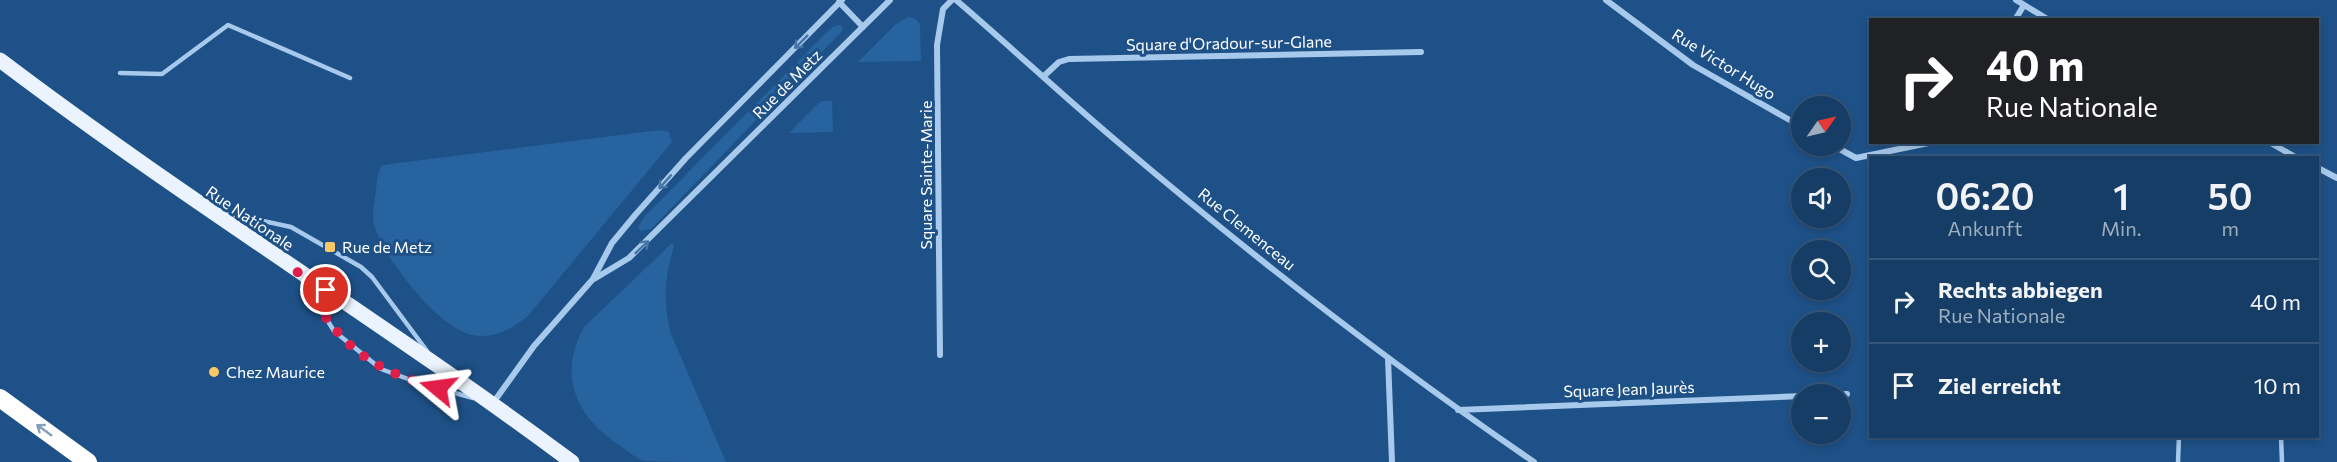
<!DOCTYPE html>
<html lang="de">
<meta charset="utf-8">
<style>
body{margin:0;font-family:Commissioner,sans-serif;background:#1f446b;color:#f1f3f6;height:100vh;display:flex;flex-direction:column;font-size:22px;white-space:nowrap}
*{box-sizing:border-box;margin:0}
p{font-size:20px;color:#9eaebf}
.icon{flex:none;width:33px;height:33px;fill:none;stroke:currentColor;stroke-width:2;stroke-linecap:round;stroke-linejoin:round}
.map{position:relative;flex:1;overflow:hidden}
.drawer{position:absolute;left:1869px;top:156px;width:450px;height:282px;display:flex;flex-direction:column;background:#163d65;border-radius:0px;box-shadow:0 3px 9px #0003,0 0 0 2px #355679}
.drawer>*{flex:none}
.guide{position:absolute;left:1869px;top:18px;width:450px;height:126px;border-radius:0px;box-shadow:0 3px 9px #0003,0 0 0 2px #355679;background:#202124;color:#fff;overflow:hidden}
.needle{width:39px;rotate:56deg}
.controls{position:absolute;left:1791px;top:96px;display:grid;gap:12px}
.controls a{display:grid;place-items:center;width:60px;height:60px;border-radius:50%;background:#163d65;box-shadow:0 3px 9px #0003,0 0 0 2px #355679;font-size:30px}
.pin{position:absolute;display:grid;place-items:center;width:51px;height:51px;color:#fff;margin:-26px;border:3px solid #fff;border-radius:50%;box-shadow:0 2px 6px #0007}
.me{position:absolute;width:66px;margin:-33px;rotate:286deg;stroke-linejoin:round;filter:drop-shadow(0 0 4px #0008)}
.turn{display:flex;align-items:center;gap:21px;height:126px;padding:0 18px;font-size:27px}
.turn .icon{width:78px;height:78px;stroke-width:2.5}
.turn b{display:block;font-size:42px;line-height:51px}
.eta{display:flex;justify-content:space-evenly;align-items:center;height:102px;text-align:center}
.eta b{font-size:36px;font-weight:600;line-height:42px}
ul{padding:0;list-style:none}
li{display:flex;align-items:center;gap:18px;height:84px;padding:0 18px;border-top:2px solid #355679}
li div{flex:1}
li b{display:block;font-size:22px}
li em{font-style:normal}
.map>svg:first-child{display:block}
</style>
<div class="map">
<svg width="2337" height="462" viewBox="0 0 2337 462">
<rect width="100%" height="100%" fill="#1e5187"/>
<path fill="#27639f" d="M 908,17 L 914,18 L 920,24 L 921,61 L 858,62 L 896,24 Z
M 840,25 L 843,27 L 841,32 L 651,229 L 640,231 L 638,227 L 644,217 L 827,32 L 834,26 Z
M 821,101 L 832,101 L 833,132 L 789,133 Z
M 659,130 L 669,132 L 672,142 L 527,317 C 511,329 494,339 472,335 C 438,328 385,259 375,228 C 371,216 374,203 376,191 C 377,182 377,172 383,165 Z
M 672,243 L 674,247 C 664,277 663,304 671,334 L 726,462 C 709,462 655,462 643,461 C 636,458 629,452 623,448 C 578,419 556,378 584,327 Z"/>
<g fill="none" stroke-linecap="round" stroke-linejoin="round">
<path stroke="#a7c9eb" stroke-width="4.5" d="M 120,73 L 162,74 L 228,25 L 350,78
M 222,212 L 291,227 L 361,267 L 372,277 L 427,351
M 301,278 L 334,331 L 381,369 L 419,383 L 473,398
M 2281,436 L 2282,462
M 2178,462 L 2179,436"/>
<path stroke="#a7c9eb" stroke-width="6" d="M 956,0 C 1011,47 1064,97 1120,144 C 1252,256 1391,364 1534,462
M 1606,0 L 1693,65 L 1802,127
M 2016,0 L 2049,20
M 839,2 L 863,27
M 2015,20 L 2024,5
M 1044,76 L 1059,62 L 1069,59 L 1421,52
M 2269,142 L 2297,158
M 1834,146 L 1856,158 L 1933,142
M 2318,168 L 2337,178
M 594,279 L 629,258 L 890,0
M 940,355 L 937,45 L 943,9 L 952,0
M 1388,358 L 1392,462
M 1829,394 L 1847,394
M 493,403 L 534,346 L 593,279 L 612,243 L 636,214 L 686,158 L 842,0
M 1458,410 L 1802,396"/>
<path stroke="#ebf4fe" stroke-width="15" d="M 0,60 C 186,201 385,323 572,462"/>
<path stroke="#fff" stroke-width="18" d="M 0,398 L 88,462"/>
</g>
<defs><path id="oneway-shaft" d="M-6 0H5M1.5-3L5.5 0L1.5 3" fill="none" stroke-width="1.6" stroke-linecap="round" stroke-linejoin="round" transform="scale(1.5)"/></defs>
<g stroke="#4775a5">
<use href="#oneway-shaft" transform="translate(801 42) rotate(135)"/>
<use href="#oneway-shaft" transform="translate(665 182) rotate(132)"/>
<use href="#oneway-shaft" transform="translate(642 247) rotate(-43)"/>
</g>
<use stroke="#839fbd" href="#oneway-shaft" transform="translate(44 430) rotate(-144)"/>
<g fill="none" stroke-linecap="round" stroke-linejoin="round">
<path stroke="#e11d48" stroke-width="10" stroke-dasharray="0 18" d="M 326,290 L 297,271 C 336,340 360,367 438,388"/>
</g>
<g fill="#fac866" stroke="#1e5187" stroke-width="2">
<rect x="324" y="241" width="12" height="12" rx="3"/>
<circle cx="214" cy="372" r="6"/>
</g>
<g text-anchor="middle" stroke-width="6" stroke-linejoin="round" paint-order="stroke">
<g font-size="16" fill="#fff" stroke="#1e5187">
<text transform="translate(1229 43) rotate(-1)" y="6">Square d'Oradour-sur-Glane</text>
<text transform="translate(1724 64) rotate(32)" y="6">Rue Victor Hugo</text>
<text transform="translate(787 84) rotate(-45)" y="6">Rue de Metz</text>
<text transform="translate(926 175) rotate(-90)" y="6">Square Sainte-Marie</text>
<text transform="translate(250 218) rotate(34)" y="6">Rue Nationale</text>
<text transform="translate(1247 229) rotate(39)" y="6">Rue Clemenceau</text>
<text transform="translate(1629 389) rotate(-2)" y="6">Square Jean Jaurès</text>
</g>
<g font-size="16" fill="#fff" stroke="#1e5187" text-anchor="start">
<text x="342" y="253">Rue de Metz</text>
<text x="226" y="378">Chez Maurice</text>
</g>
</g>
</svg>
<div class="controls">
<a><svg class="needle" viewBox="-14 -14 28 28"><path d="M0-13l5 13h-10z" fill="#e53935"/><path d="M0 13l5-13h-10z" fill="#9eaebf"/></svg></a>
<a><svg class="icon" aria-label="sound" viewBox="0 0 24 24"><path d="M4 9h4l5-4v14l-5-4H4zM17 9q2 3 0 6"/></svg></a>
<a><svg class="icon" aria-label="search" viewBox="0 0 24 24"><circle cx="10" cy="10" r="6"/><path d="M15 15l6 6"/></svg></a>
<a>+</a>
<a>−</a>
</div>
<div class="pin" style="left:326px;top:290px;background:#d93025"><svg class="icon" aria-label="arrive" viewBox="0 0 24 24"><path d="M6 21V4h12l-3 4 3 4H6"/></svg></div>
<svg class="me" style="left:438px;top:388px" viewBox="-20 -20 40 40"><path d="M0-17L14 15 0 8-14 15z" fill="#e11d48" stroke="#fff" stroke-width="4"/></svg>
<div class="guide">
<div class="turn"><svg class="icon" aria-label="right" viewBox="0 0 24 24"><path d="M7 20v-9h11M14 6l5 5-5 5"/></svg><div><b>40 m</b>Rue Nationale</div></div>
</div>
<section class="drawer">
<div class="eta">
<div><b>06:20</b><p>Ankunft</p></div>
<div><b>1</b><p>Min.</p></div>
<div><b>50</b><p>m</p></div>
</div>
<ul>
<li><svg class="icon" aria-label="right" viewBox="0 0 24 24"><path d="M7 20v-9h11M14 6l5 5-5 5"/></svg><div><b>Rechts abbiegen</b><p>Rue Nationale</p></div><em>40 m</em></li>
<li><svg class="icon" aria-label="arrive" viewBox="0 0 24 24"><path d="M6 21V4h12l-3 4 3 4H6"/></svg><div><b>Ziel erreicht</b></div><em>10 m</em></li>
</ul>
</section>
</div>
